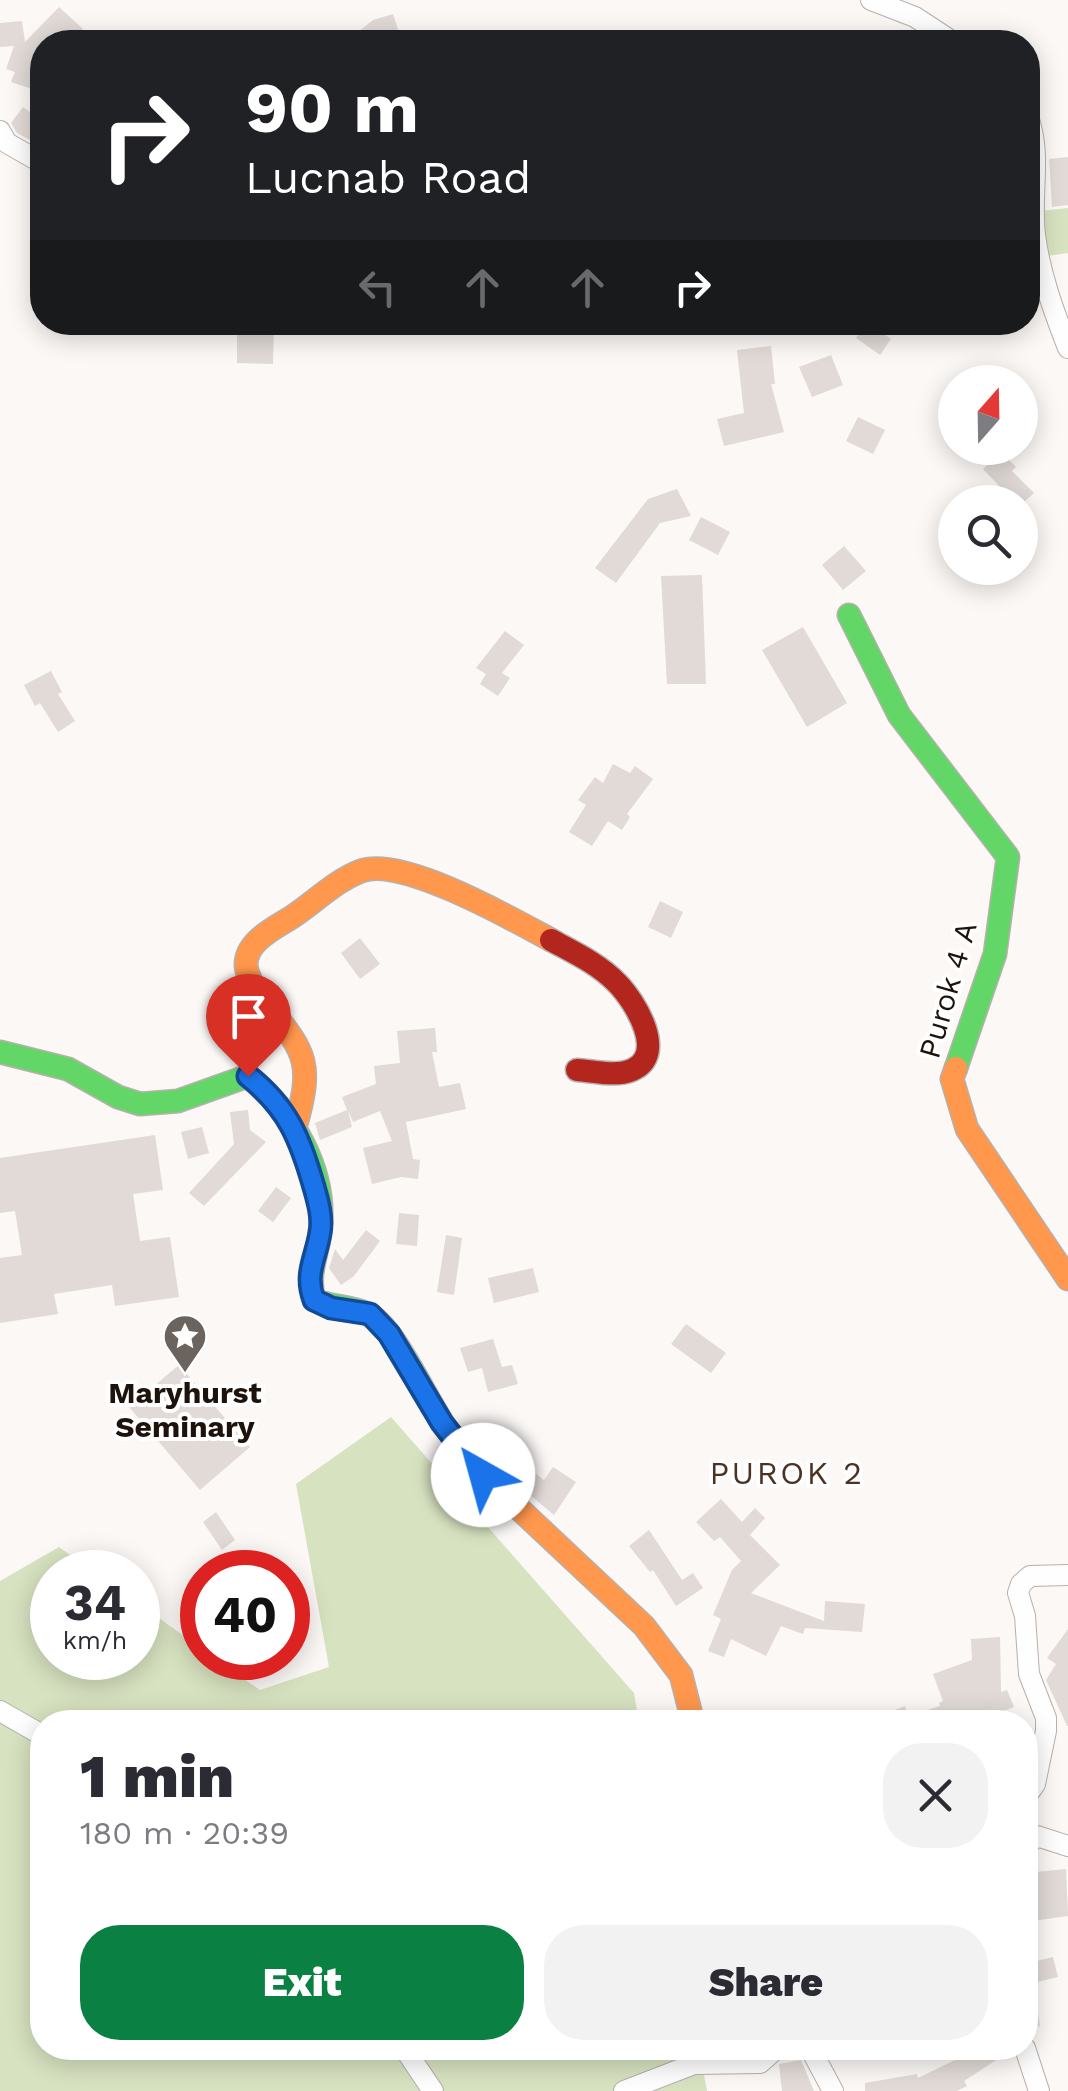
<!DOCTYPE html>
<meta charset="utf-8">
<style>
body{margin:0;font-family:"Work Sans",sans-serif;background:#f2f2f3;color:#2b2b33;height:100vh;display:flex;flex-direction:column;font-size:38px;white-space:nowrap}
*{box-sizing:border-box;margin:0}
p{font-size:32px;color:#7c7c81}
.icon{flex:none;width:55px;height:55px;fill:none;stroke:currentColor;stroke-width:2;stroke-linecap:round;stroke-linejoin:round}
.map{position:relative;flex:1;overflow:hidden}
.side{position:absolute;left:30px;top:1710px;width:1008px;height:350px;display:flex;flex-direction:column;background:#fff;border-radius:40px;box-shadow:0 5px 25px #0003}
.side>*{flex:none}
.banner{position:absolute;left:30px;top:30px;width:1010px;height:305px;border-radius:40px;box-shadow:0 5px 25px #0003;background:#202124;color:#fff;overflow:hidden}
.needle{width:65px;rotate:20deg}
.tools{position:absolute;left:938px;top:365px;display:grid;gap:20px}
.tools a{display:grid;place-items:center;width:100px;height:100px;border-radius:50%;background:#fff;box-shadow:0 5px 25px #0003;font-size:50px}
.speed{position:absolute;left:30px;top:1550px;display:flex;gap:20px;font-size:50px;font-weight:700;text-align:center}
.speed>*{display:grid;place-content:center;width:130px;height:130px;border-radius:50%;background:#fff;box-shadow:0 5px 25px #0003;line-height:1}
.speed small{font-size:25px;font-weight:400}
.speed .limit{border:15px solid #d22;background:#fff;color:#111}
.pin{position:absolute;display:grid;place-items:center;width:85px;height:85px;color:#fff;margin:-102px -42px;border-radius:50% 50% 50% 0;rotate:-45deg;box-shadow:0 0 10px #0007}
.pin .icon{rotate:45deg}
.me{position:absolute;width:110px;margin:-55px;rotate:322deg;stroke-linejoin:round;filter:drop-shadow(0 0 8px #0008)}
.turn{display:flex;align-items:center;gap:35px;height:210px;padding:0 50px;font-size:45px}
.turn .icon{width:130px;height:130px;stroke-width:2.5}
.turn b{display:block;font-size:70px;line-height:85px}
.lanes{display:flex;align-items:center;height:95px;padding:0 50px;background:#0003;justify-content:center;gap:50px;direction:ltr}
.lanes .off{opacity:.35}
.round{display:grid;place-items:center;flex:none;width:105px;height:105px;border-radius:40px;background:#f2f2f3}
.summary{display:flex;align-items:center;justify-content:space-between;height:170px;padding:0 50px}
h1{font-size:60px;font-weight:800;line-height:75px}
.cta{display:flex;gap:20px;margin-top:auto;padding:20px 50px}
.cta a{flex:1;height:115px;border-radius:40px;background:#0b8043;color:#fff;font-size:40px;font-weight:800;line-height:115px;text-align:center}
.cta a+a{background:#f2f2f3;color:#2b2b33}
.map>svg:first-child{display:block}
</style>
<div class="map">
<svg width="1068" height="2091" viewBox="0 0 1068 2091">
<rect width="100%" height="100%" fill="#fbf8f6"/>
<path fill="#d7e2c0" d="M 1068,208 L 1068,253 L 1047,256 L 1040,211 Z
M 391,1417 L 634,1693 L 639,1722 L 42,1722 L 42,2048 L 699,2048 L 707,2091 L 0,2091 L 0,1581 L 59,1547 L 94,1572 L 52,1572 L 52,1658 L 138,1658 L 138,1603 L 202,1649 L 202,1658 L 214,1658 L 260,1690 L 329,1667 L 296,1484 Z"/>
<path fill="#e1dad6" d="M 59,7 L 83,29 L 70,42 L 42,42 L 42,58 L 32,89 L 11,82 L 15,72 L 6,69 L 14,46 L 0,47 L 0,23 L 22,21 L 25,42 Z
M 393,14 L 402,42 L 346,42 L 373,20 Z
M 23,107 L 42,121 L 42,131 L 34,142 L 17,133 L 11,123 Z
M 1068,157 L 1068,205 L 1052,207 L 1049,159 Z
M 237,322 L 274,322 L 273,364 L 237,363 Z
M 867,322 L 891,339 L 880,355 L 856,338 Z
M 771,346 L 775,384 L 771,384 L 784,432 L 724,446 L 717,419 L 744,413 L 737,350 Z
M 831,355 L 843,385 L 812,397 L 799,367 Z
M 858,417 L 885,430 L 873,454 L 846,441 Z
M 1001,452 L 1016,467 L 1012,471 L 1034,493 L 1024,502 L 1008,502 L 999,494 L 1003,490 L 983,469 Z
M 677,489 L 691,516 L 660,523 L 616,583 L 595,568 L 648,499 Z
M 701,517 L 730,532 L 718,555 L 689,540 Z
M 844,546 L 866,571 L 843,590 L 822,565 Z
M 702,575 L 706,684 L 667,684 L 661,576 Z
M 803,627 L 847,703 L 807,727 L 762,650 Z
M 505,631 L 524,645 L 502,673 L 510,678 L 498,696 L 480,684 L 486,674 L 476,668 Z
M 51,671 L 62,692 L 58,694 L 75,721 L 58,732 L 40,703 L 35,706 L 24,685 Z
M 613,764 L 630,773 L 635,766 L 653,779 L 627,814 L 630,817 L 622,830 L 608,821 L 592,846 L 569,832 L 586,805 L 578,800 L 595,777 L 603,783 Z
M 660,901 L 683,912 L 671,938 L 648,927 Z
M 360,938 L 380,964 L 360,979 L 341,953 Z
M 435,1028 L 437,1052 L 432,1052 L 439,1087 L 460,1083 L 466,1109 L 406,1122 L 413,1159 L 420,1160 L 418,1179 L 401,1177 L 372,1184 L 363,1148 L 392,1141 L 380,1111 L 353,1122 L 348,1110 L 352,1127 L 320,1140 L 315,1123 L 347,1110 L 342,1097 L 376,1084 L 374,1066 L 400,1063 L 397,1031 Z
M 248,1110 L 250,1130 L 266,1142 L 204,1206 L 189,1193 L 234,1144 L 230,1112 Z
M 202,1127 L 209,1153 L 188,1159 L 181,1132 Z
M 155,1135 L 163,1190 L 133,1194 L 140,1241 L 170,1237 L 179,1297 L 115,1306 L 112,1285 L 54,1294 L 58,1314 L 0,1323 L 0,1258 L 22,1255 L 15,1211 L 0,1213 L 0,1158 Z
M 276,1187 L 291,1198 L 273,1222 L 258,1211 Z
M 399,1213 L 419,1215 L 417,1246 L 396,1244 Z
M 366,1230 L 380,1241 L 354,1276 L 341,1285 L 329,1268 L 335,1249 L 343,1260 Z
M 446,1235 L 462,1238 L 454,1295 L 437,1292 Z
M 533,1268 L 539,1292 L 494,1303 L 488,1278 Z
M 686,1324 L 726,1353 L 711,1373 L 671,1344 Z
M 493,1339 L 502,1367 L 512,1365 L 518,1384 L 488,1392 L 482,1368 L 468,1372 L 460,1348 Z
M 179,1365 L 250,1447 L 200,1490 L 129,1407 Z
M 553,1467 L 576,1482 L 554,1515 L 524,1490 L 535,1473 L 544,1480 Z
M 721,1499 L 742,1522 L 755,1508 L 765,1518 L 750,1535 L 780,1565 L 751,1593 L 824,1621 L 825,1601 L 865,1604 L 862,1632 L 805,1628 L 803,1634 L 781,1626 L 766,1656 L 731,1639 L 724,1657 L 708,1651 L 721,1619 L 713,1615 L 732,1570 L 741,1561 L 720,1537 L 714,1541 L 696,1522 Z
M 216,1512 L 235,1540 L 222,1550 L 203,1522 Z
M 649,1530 L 682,1580 L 693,1573 L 703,1588 L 676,1606 L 653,1570 L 650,1572 L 629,1546 Z
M 1068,1629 L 1068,1726 L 1067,1726 L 1046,1680 L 1056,1664 L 1047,1658 Z
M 1000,1637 L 1001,1692 L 1007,1690 L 1014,1707 L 1004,1711 L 1006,1722 L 866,1722 L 905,1706 L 908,1716 L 940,1706 L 939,1703 L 943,1701 L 933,1674 L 972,1660 L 971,1639 Z
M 1066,1869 L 1068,1916 L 1025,1922 L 1025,1873 Z
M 1053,1957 L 1058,1977 L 1025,1985 L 1025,1964 Z
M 1034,1985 L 1040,2026 L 1025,2031 L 1025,1986 Z
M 963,2048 L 994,2048 L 1001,2057 L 964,2081 L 967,2086 L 957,2091 L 865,2091 L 865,2083 L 917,2074 L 918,2078 L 967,2054 Z
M 801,2060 L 814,2091 L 782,2091 L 779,2064 Z"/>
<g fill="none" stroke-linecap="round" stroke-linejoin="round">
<g stroke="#b7b0ac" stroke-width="22">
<path id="street" d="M 871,0 L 915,17 L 953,42
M 1028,117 C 1042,155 1030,195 1035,235 C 1040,274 1054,312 1068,348
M 0,131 L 7,143 L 42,163
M 0,1711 L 42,1735
M 1025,1798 L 1035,1784 L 1046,1731 L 1046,1718 L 1029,1674 L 1025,1616 L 1018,1593 L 1021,1584 L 1030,1576 L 1068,1575
M 1025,1847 L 1037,1836 L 1068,1846
M 404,2048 L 433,2091
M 810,2048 L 833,2091
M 1025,2048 L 1039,2091
M 624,2091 L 694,2064 L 760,2063 L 777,2048"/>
</g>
<g stroke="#b7b0ac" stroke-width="25">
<path id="fast" d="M 849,615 L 899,715 L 1008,857 L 995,954 L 956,1068
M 0,1052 L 68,1069 L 118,1097 L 140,1104 L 178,1101 L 248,1076 C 293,1112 328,1172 320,1232 C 317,1256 307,1275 314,1300 C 331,1307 352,1306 368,1314 C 394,1325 429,1406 449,1432"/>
</g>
<g stroke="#b7b0ac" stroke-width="25">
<path id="slow" d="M 956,1068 L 952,1079 L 967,1129 L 1068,1279
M 295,1128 C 315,1058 304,1052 262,998 C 255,989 247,977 246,965 C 246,941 275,928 292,917 C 315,902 335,881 361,871 C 402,856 512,919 551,940
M 449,1432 L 483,1475 L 644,1626 L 681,1675 L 693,1722"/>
</g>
<g stroke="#b7b0ac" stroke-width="25">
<path id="jam" d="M 551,940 C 573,952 599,964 617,983 C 635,1001 668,1055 632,1070 C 616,1077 594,1071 577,1070"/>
</g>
<use href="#street" stroke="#fefefe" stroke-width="20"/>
<use href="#fast" stroke="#63d668" stroke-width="22"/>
<use href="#slow" stroke="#ff974d" stroke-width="22"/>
<use href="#jam" stroke="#b3261e" stroke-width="22"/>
</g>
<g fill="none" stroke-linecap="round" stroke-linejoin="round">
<g stroke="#114b97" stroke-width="25">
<path id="route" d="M 248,1076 C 288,1108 300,1138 314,1187 C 318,1201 323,1218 320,1233 C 316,1258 304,1274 314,1300 L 331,1308 L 370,1314 L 389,1334 L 442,1423 L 483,1475"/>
</g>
<use href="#route" stroke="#1a73e8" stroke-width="18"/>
</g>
<defs>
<g id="sight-pin" transform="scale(2.25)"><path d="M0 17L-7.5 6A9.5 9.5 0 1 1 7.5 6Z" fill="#6b635e" stroke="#fff"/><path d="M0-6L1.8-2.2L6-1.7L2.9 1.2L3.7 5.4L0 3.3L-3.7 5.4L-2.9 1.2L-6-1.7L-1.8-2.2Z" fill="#fff"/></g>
</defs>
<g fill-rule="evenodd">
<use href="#sight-pin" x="185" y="1336"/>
</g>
<g text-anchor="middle" stroke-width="8" stroke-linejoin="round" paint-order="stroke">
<g font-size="30" fill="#1d130c" stroke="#fff">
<text transform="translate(948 990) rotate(-74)" y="10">Purok 4 A</text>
</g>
<g font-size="30" font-weight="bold" fill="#1d130c" stroke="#fff">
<text x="185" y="1403">Maryhurst<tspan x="185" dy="34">Seminary</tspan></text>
</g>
<g font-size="32" letter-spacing="2.5" fill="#4b3222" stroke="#fff">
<text x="787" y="1484">PUROK 2</text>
</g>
</g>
</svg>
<div class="tools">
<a><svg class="needle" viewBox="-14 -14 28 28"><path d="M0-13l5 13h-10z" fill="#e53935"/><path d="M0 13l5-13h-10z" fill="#7c7c81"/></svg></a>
<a><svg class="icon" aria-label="search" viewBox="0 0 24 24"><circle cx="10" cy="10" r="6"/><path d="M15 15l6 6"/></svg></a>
</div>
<div class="speed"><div>34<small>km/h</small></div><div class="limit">40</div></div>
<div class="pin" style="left:248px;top:1076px;background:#d93025"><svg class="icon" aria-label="arrive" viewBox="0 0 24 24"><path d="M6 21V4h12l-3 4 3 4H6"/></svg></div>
<svg class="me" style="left:483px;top:1475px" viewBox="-20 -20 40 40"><circle r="19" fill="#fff"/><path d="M0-13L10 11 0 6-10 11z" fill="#1a73e8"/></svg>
<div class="banner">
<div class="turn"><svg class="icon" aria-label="right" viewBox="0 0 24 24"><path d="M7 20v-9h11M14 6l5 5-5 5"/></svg><div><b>90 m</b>Lucnab Road</div></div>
<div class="lanes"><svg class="icon off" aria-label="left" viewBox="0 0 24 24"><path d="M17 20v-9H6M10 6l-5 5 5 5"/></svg><svg class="icon off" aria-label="ahead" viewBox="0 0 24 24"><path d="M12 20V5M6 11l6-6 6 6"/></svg><svg class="icon off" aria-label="ahead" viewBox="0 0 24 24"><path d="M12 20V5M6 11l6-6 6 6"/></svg><svg class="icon" aria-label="right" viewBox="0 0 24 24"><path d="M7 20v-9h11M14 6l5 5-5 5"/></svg></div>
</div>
<section class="side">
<div class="summary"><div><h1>1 min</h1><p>180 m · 20:39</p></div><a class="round"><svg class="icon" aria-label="close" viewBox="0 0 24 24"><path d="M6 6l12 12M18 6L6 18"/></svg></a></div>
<div class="cta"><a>Exit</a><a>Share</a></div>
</section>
</div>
